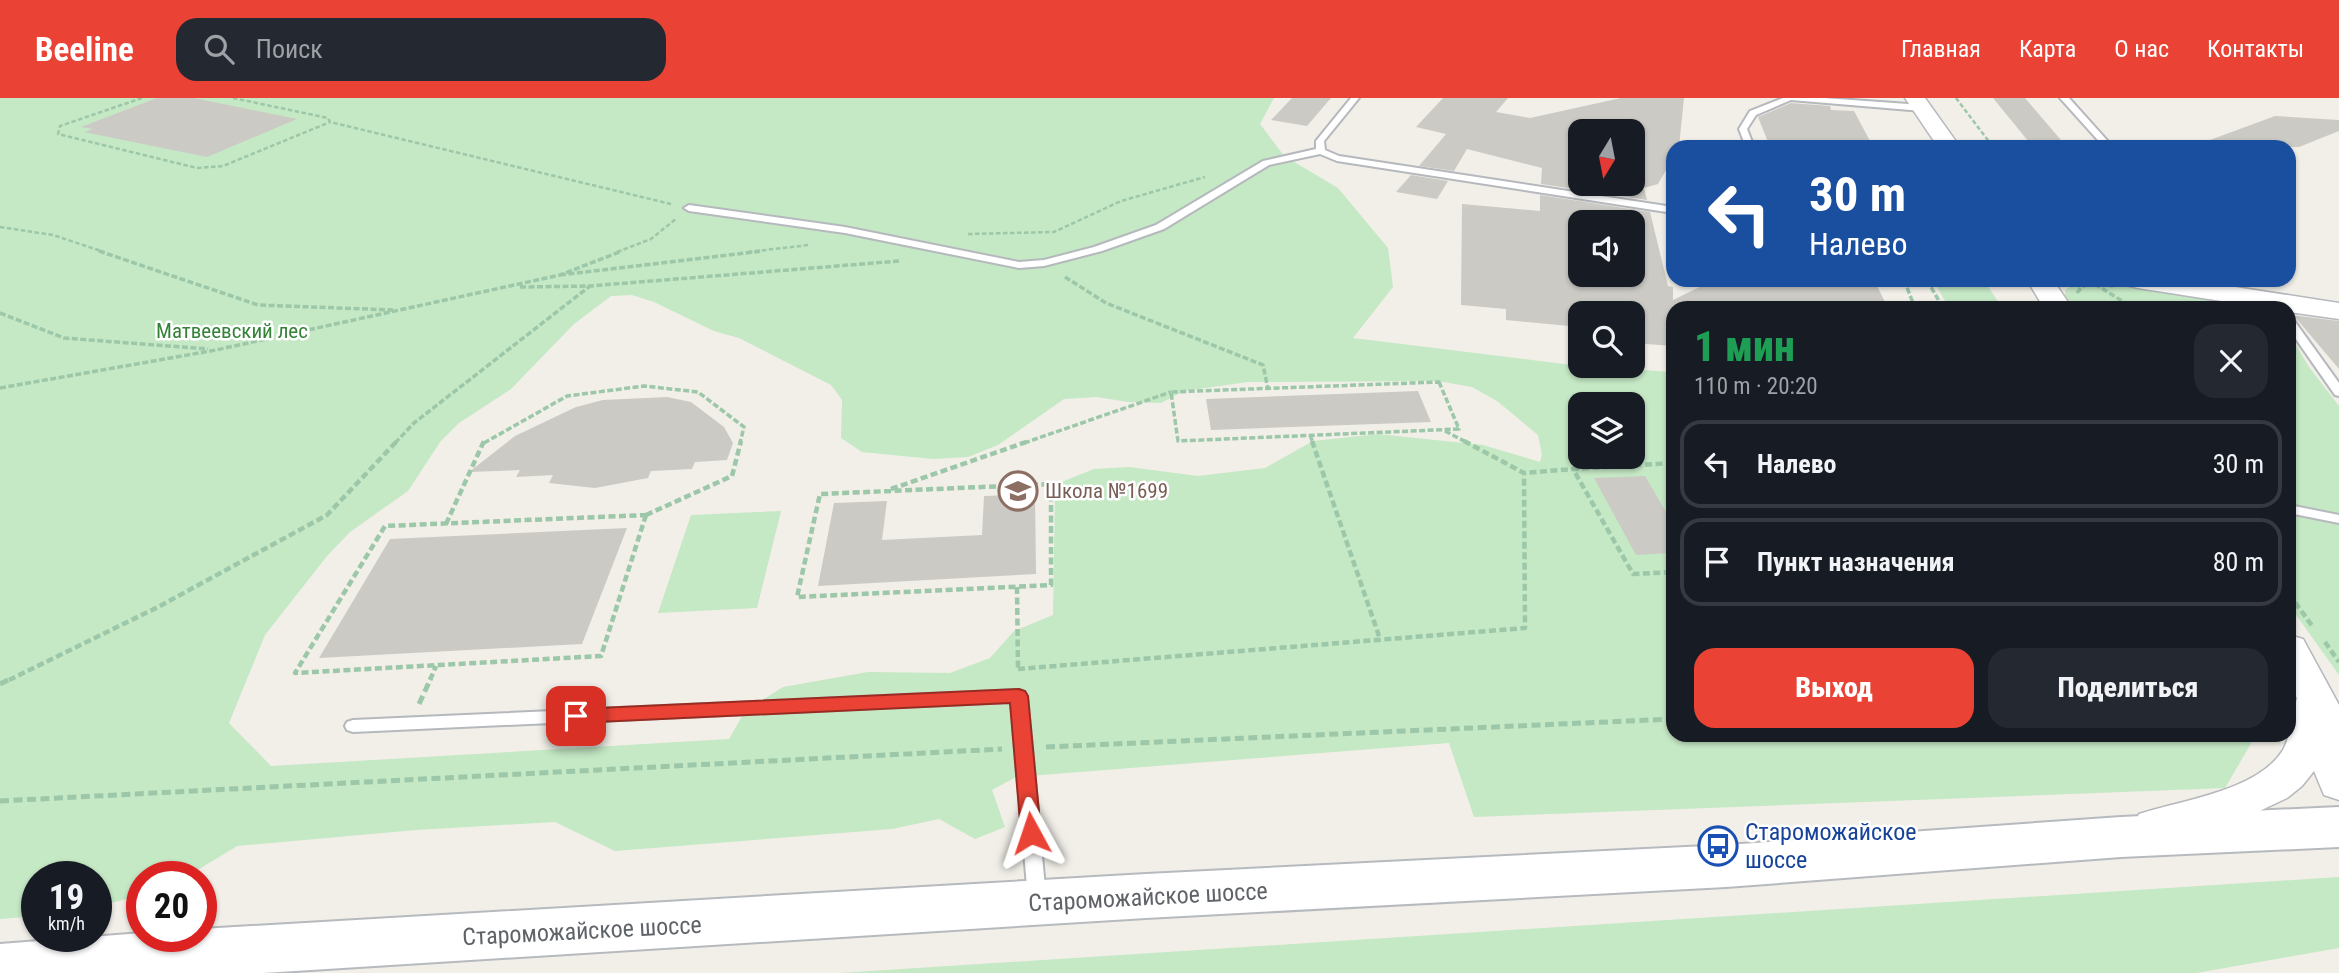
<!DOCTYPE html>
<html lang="ru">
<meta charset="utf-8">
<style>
body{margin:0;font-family:"Roboto Condensed",sans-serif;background:#242831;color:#f1f3f6;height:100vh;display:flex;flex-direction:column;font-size:26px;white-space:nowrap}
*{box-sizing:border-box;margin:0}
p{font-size:23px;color:#9ea1a6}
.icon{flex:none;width:38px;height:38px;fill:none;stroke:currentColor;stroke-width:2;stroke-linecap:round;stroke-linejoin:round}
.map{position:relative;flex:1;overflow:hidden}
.details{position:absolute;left:1666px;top:203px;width:630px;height:441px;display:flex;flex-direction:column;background:#171b24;border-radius:21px;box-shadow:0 2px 5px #0004}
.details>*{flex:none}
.guide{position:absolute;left:1666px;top:42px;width:630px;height:147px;border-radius:21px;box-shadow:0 2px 5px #0004;background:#1a4fa0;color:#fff;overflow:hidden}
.needle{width:46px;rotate:190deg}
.buttons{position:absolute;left:1568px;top:21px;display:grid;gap:14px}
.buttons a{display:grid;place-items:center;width:77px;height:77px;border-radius:14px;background:#171b24;box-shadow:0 2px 5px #0004;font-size:35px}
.speed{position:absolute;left:21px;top:763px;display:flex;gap:14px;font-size:35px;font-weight:700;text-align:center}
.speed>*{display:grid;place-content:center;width:91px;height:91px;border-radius:50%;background:#171b24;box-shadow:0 2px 5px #0004;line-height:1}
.speed small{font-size:18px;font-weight:400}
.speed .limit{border:10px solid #d22;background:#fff;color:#111}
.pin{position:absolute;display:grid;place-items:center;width:60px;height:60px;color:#fff;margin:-30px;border-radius:14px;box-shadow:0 4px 10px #0006}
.me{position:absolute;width:77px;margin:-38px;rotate:355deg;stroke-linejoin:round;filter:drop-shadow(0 0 5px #0008)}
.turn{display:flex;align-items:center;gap:24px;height:147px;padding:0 28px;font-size:32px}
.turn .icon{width:91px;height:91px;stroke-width:2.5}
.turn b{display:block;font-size:49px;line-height:60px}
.round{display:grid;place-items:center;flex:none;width:74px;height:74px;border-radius:21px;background:#242831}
.overview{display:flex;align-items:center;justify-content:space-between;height:119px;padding:0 28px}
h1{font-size:42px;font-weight:800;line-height:52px;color:#1e9e55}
.primary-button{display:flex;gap:14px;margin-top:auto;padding:14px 28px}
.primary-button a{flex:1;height:80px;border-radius:21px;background:#ea4335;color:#fff;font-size:28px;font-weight:800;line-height:80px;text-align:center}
.primary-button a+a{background:#242831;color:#f1f3f6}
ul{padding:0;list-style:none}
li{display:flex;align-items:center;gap:21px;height:88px;margin:0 14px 10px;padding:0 14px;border:4px solid #363941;border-radius:21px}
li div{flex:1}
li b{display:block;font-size:26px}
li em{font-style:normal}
header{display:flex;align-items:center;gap:42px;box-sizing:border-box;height:98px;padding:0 35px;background:#ea4335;color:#fff}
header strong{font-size:33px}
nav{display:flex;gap:38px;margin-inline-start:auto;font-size:24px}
.search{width:490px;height:63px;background:#242831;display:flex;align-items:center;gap:18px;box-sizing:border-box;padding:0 24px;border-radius:21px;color:#9ea1a6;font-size:26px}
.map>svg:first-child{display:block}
</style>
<header>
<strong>Beeline</strong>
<div class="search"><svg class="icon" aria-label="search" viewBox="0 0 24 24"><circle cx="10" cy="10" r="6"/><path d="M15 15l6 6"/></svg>Поиск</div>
<nav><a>Главная</a><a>Карта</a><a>О нас</a><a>Контакты</a></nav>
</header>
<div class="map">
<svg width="2339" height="875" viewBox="0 0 2339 875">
<rect width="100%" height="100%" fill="#f1efe8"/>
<path fill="#c5e8c5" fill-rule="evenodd" d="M 0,0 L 1274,0 L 1260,26 L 1284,58 L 1338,90 L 1388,150 L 1393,189 L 1353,240 L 1580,268 L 1673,274 L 1673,637 L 2256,637 L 2225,690 L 1474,719 L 1449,645 L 1016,679 L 992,692 L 1005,729 L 975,741 L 939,721 L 892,731 L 615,753 L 555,724 L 416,732 L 237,748 L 186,779 L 142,779 L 142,797 L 96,809 L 96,779 L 37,779 L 37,818 L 0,821 ZM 632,197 L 654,204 L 714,233 L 739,240 L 831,287 L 842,302 L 841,340 L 862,354 L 933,361 L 968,359 L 998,347 L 1064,301 L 1097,299 L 1128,304 L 1161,305 L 1184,293 L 1248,284 L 1438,283 L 1472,289 L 1497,303 L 1538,337 L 1542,356 L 1540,364 L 1483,347 L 1378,336 L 1313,343 L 1265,370 L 1198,378 L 1129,369 L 1094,371 L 1064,383 L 1055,394 L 1053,517 L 1014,533 L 990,560 L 950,575 L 868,574 L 783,589 L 745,613 L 729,641 L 271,668 L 229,625 L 265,537 L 327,458 L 350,434 L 408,393 L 440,344 L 459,325 L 511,291 L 574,226 L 611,198 ZM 1580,306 L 1633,306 L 1633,359 L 1580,359 Z
M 1933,182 L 1984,182 L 2002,210 L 1949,210 Z
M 2081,182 L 2096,182 L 2271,210 L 2073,210 L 2065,199 L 2065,192 Z
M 2289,235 L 2309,269 L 2339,308 L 2339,577 L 2289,507 Z
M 781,413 L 757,510 L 658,515 L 691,417 Z
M 2339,779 L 2339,850 L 2196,875 L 840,875 Z"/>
<path fill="#cccac5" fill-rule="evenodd" d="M 157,0 L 194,0 L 297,21 L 207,59 L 84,34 L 93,31 L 81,29 Z
M 1292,0 L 1331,0 L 1307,28 L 1271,22 Z
M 1443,0 L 1508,0 L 1496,14 L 1530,20 L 1621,0 L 1684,0 L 1679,49 L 1673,49 L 1673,74 L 1666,72 L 1658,86 L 1644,90 L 1647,102 L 1541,86 L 1542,70 L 1467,51 L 1454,73 L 1419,68 L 1446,36 L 1416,29 ZM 1580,33 L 1633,33 L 1633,86 L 1580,86 Z
M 1993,0 L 2025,0 L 2067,49 L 2033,49 Z
M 1791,5 L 1830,8 L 1831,12 L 1854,13 L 1870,43 L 1852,42 L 1856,49 L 1770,49 L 1758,19 Z
M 2275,18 L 2339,22 L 2339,33 L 2299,49 L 2200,49 L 2199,46 Z
M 1411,77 L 1448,83 L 1437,101 L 1396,94 Z
M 1540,97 L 1650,114 L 1668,188 L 1673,189 L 1673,202 L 1714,182 L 1874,182 L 1888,210 L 1673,210 L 1673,248 L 1633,245 L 1633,215 L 1580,215 L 1580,229 L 1506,222 L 1506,211 L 1461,207 L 1462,106 L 1540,113 ZM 1580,124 L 1633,124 L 1633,177 L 1580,177 Z
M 2292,217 L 2339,223 L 2339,271 L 2295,219 Z
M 1418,293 L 1431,324 L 1211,332 L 1206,301 Z
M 667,299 L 691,304 L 724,329 L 733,345 L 727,362 L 695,364 L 692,371 L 651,373 L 648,380 L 595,390 L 549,385 L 553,377 L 516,379 L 520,372 L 469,374 L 515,338 L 576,309 L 603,302 Z
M 1645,378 L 1673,426 L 1673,455 L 1636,457 L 1594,380 Z
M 1035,396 L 1036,476 L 818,488 L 834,405 L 887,403 L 882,442 L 982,437 L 984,398 Z
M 627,430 L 582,546 L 319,560 L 390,441 Z"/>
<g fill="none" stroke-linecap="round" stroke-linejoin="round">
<g stroke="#b5b8bc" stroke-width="4">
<path id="service" d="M 1351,0 L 1359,0 L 1324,43 L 1325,52 L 1339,58 L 1673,109 L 1673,115 L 1337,63 L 1320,56 L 1269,67 L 1164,131 L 1102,153 L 1044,168 L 1019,170 L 845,135 L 689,113 L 684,110 L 689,107 L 845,129 L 1019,164 L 1044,162 L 1094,149 L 1156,127 L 1263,63 L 1316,51 L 1316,43 Z
M 1783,0 L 1824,0 L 1922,7 L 1926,10 L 1922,13 L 1791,2 L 1756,17 L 1747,31 L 1754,49 L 1746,49 L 1739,31 L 1750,13 Z
M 2060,0 L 2069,0 L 2113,49 L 2104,49 Z
M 2289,220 L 2293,221 L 2339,285 L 2339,298 L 2335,297 L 2289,231 Z
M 2289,407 L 2339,417 L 2339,425 L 2289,415 Z
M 1019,592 L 1025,594 L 1027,598 L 1046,800 L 1044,806 L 1037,808 L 1030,806 L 1028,800 L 1011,604 L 353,634 L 347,632 L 345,628 L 347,624 L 353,622 Z"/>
</g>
<g stroke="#b5b8bc" stroke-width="3">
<path id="tertiary" d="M 1905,0 L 1925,0 L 1960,49 L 1938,49 Z
M 2027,182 L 2053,182 L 2072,210 L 2044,210 Z
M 2125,182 L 2190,182 L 2339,205 L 2339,221 L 2289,214 L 2289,210 L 2266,210 L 2138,190 L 2129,188 Z
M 2289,537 L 2303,541 L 2339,607 L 2339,702 L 2324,697 L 2314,673 L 2302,688 L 2287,700 L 2249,718 L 2155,747 L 2139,742 L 2133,729 L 2139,716 C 2181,702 2258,693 2283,652 C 2291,637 2292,617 2297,600 L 2289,586 Z"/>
</g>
<g stroke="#b6babf" stroke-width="4">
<path id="secondary" d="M 2339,709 L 2339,749 L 2121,759 L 1726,789 L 1146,820 L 263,875 L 0,875 L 0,846 L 142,835 L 142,838 L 201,838 L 201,831 L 1146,776 L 1726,747 L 2121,719 Z"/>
</g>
<path stroke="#9cc7a9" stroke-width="2.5" stroke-dasharray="4.5 2.5" stroke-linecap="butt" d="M 142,0 L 60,28 L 58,36 L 197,70 L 223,68 L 330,24
M 233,0 L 328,20 L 330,24 L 671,106
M 1956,0 L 1993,49
M 0,129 L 53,137 L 104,154
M 968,136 L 1054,134 L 1121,103 L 1205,79
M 617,154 L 651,141 L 677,120
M 748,154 L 809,147"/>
<path stroke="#9cc7a9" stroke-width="3.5" stroke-dasharray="6 2.5" stroke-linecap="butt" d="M 99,153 L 258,207 L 393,212
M 560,177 L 762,153
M 1065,179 L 1106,205 L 1263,267 L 1268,291
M 1904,182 L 1915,210
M 1927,182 L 1943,210
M 2095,186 L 2133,210
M 520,189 L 590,188 L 899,163
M 2077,195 C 2085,182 2100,186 2113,188
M 0,215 L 64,240 L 208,251
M 1439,284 L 1459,331 L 1178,343 L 1171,294 Z
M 0,290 L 216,252 L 560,177 L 622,153
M 1445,333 L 1468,345
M 1310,337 L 1313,345
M 395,345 L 414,325 L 590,188
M 484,345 L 567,298 L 644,288 L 698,294 L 744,329 L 740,345
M 1024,345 L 1171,294"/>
<path stroke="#9cc7a9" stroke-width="4.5" stroke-dasharray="7 3.5" stroke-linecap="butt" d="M 1312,343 L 1380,541
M 1464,343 L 1524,375 L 1573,371
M 1673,365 L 1573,371 L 1633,476 L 1673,474
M 1051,386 L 1051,487 L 797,499 L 820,396 Z
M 891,391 L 1029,343
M 646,417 L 601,558 L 295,575 L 385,428 Z
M 646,417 L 732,378 L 741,343
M 446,426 L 484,343
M 1017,489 L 1018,572
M 2289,496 L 2313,529
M 2325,544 L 2339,564
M 1018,571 L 1525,530 L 1524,375
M 9,582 L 158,509 L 327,417 L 397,343
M 430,582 L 436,568"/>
<path stroke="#9cc7a9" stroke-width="5" stroke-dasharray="9 4.5" stroke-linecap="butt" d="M 0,586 L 12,580
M 419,606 L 431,580
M 1046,649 L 1673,621
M 0,703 L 1002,651"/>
<use href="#service" fill="#fff" fill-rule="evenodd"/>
<use href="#tertiary" fill="#fff" fill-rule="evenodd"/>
<use href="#secondary" fill="#fff" fill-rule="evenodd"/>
</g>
<path fill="#ea4335" stroke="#982c22" stroke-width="2" d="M 1019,591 L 1025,593 L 1028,598 L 1041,735 L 1038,741 L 1031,743 L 1024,741 L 1021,735 L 1010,605 L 576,625 L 569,623 L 567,618 L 569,613 L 576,611 Z"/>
<defs>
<g id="school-ring" transform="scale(2.0125)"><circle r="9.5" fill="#fff" stroke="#8d6e63" stroke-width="1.5"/><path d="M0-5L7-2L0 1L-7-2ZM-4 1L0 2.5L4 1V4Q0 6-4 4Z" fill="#8d6e63"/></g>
<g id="bus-ring" transform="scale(2.0125)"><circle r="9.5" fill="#fff" stroke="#1a4fb4" stroke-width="1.5"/><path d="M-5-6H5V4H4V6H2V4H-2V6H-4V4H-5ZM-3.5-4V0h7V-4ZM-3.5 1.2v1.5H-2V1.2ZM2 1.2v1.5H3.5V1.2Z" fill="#1a4fb4"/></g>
</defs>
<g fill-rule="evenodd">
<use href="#school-ring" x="1018" y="393"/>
<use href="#bus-ring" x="1718" y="748"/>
</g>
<g text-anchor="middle" stroke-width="5" stroke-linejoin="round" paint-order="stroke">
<g font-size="21" fill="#348238" stroke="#fff">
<text x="232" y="240">Матвеевский лес</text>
</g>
<g font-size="21" fill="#785e54" stroke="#fff" text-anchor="start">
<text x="1045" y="400">Школа №1699</text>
</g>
<g font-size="24" fill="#164399" stroke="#fff" text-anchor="start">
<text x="1745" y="742">Староможайское<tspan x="1745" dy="28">шоссе</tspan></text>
</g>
<g font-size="24" fill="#5f6368" stroke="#fff">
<text transform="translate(1148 799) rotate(-3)" y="8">Староможайское шоссе</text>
<text transform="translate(582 833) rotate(-3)" y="8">Староможайское шоссе</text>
</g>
</g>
</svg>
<div class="buttons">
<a><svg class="needle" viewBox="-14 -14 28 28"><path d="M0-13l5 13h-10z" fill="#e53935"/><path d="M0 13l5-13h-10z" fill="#9ea1a6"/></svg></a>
<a><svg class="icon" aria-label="sound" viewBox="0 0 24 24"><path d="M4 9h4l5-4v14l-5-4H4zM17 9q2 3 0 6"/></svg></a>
<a><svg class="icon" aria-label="search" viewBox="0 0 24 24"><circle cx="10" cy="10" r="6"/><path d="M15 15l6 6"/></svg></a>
<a><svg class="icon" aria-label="layers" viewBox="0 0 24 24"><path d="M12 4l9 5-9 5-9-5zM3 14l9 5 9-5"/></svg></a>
</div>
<div class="speed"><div>19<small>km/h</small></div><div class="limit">20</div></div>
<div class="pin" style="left:576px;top:618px;background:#d93025"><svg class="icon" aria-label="arrive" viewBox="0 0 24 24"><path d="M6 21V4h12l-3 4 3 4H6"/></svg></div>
<svg class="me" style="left:1031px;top:735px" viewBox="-20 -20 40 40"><path d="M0-17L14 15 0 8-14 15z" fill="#ea4335" stroke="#fff" stroke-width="4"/></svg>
<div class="guide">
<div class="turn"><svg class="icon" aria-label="left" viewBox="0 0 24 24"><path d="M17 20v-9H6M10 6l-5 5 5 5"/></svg><div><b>30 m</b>Налево</div></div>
</div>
<section class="details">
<div class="overview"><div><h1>1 мин</h1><p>110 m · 20:20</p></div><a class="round"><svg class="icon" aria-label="close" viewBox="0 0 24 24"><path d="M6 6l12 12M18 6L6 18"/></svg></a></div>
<ul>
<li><svg class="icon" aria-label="left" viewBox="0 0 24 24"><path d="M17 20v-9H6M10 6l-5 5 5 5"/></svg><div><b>Налево</b></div><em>30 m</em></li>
<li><svg class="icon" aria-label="arrive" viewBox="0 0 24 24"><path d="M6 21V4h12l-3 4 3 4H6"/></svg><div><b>Пункт назначения</b></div><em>80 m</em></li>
</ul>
<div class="primary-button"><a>Выход</a><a>Поделиться</a></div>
</section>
</div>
